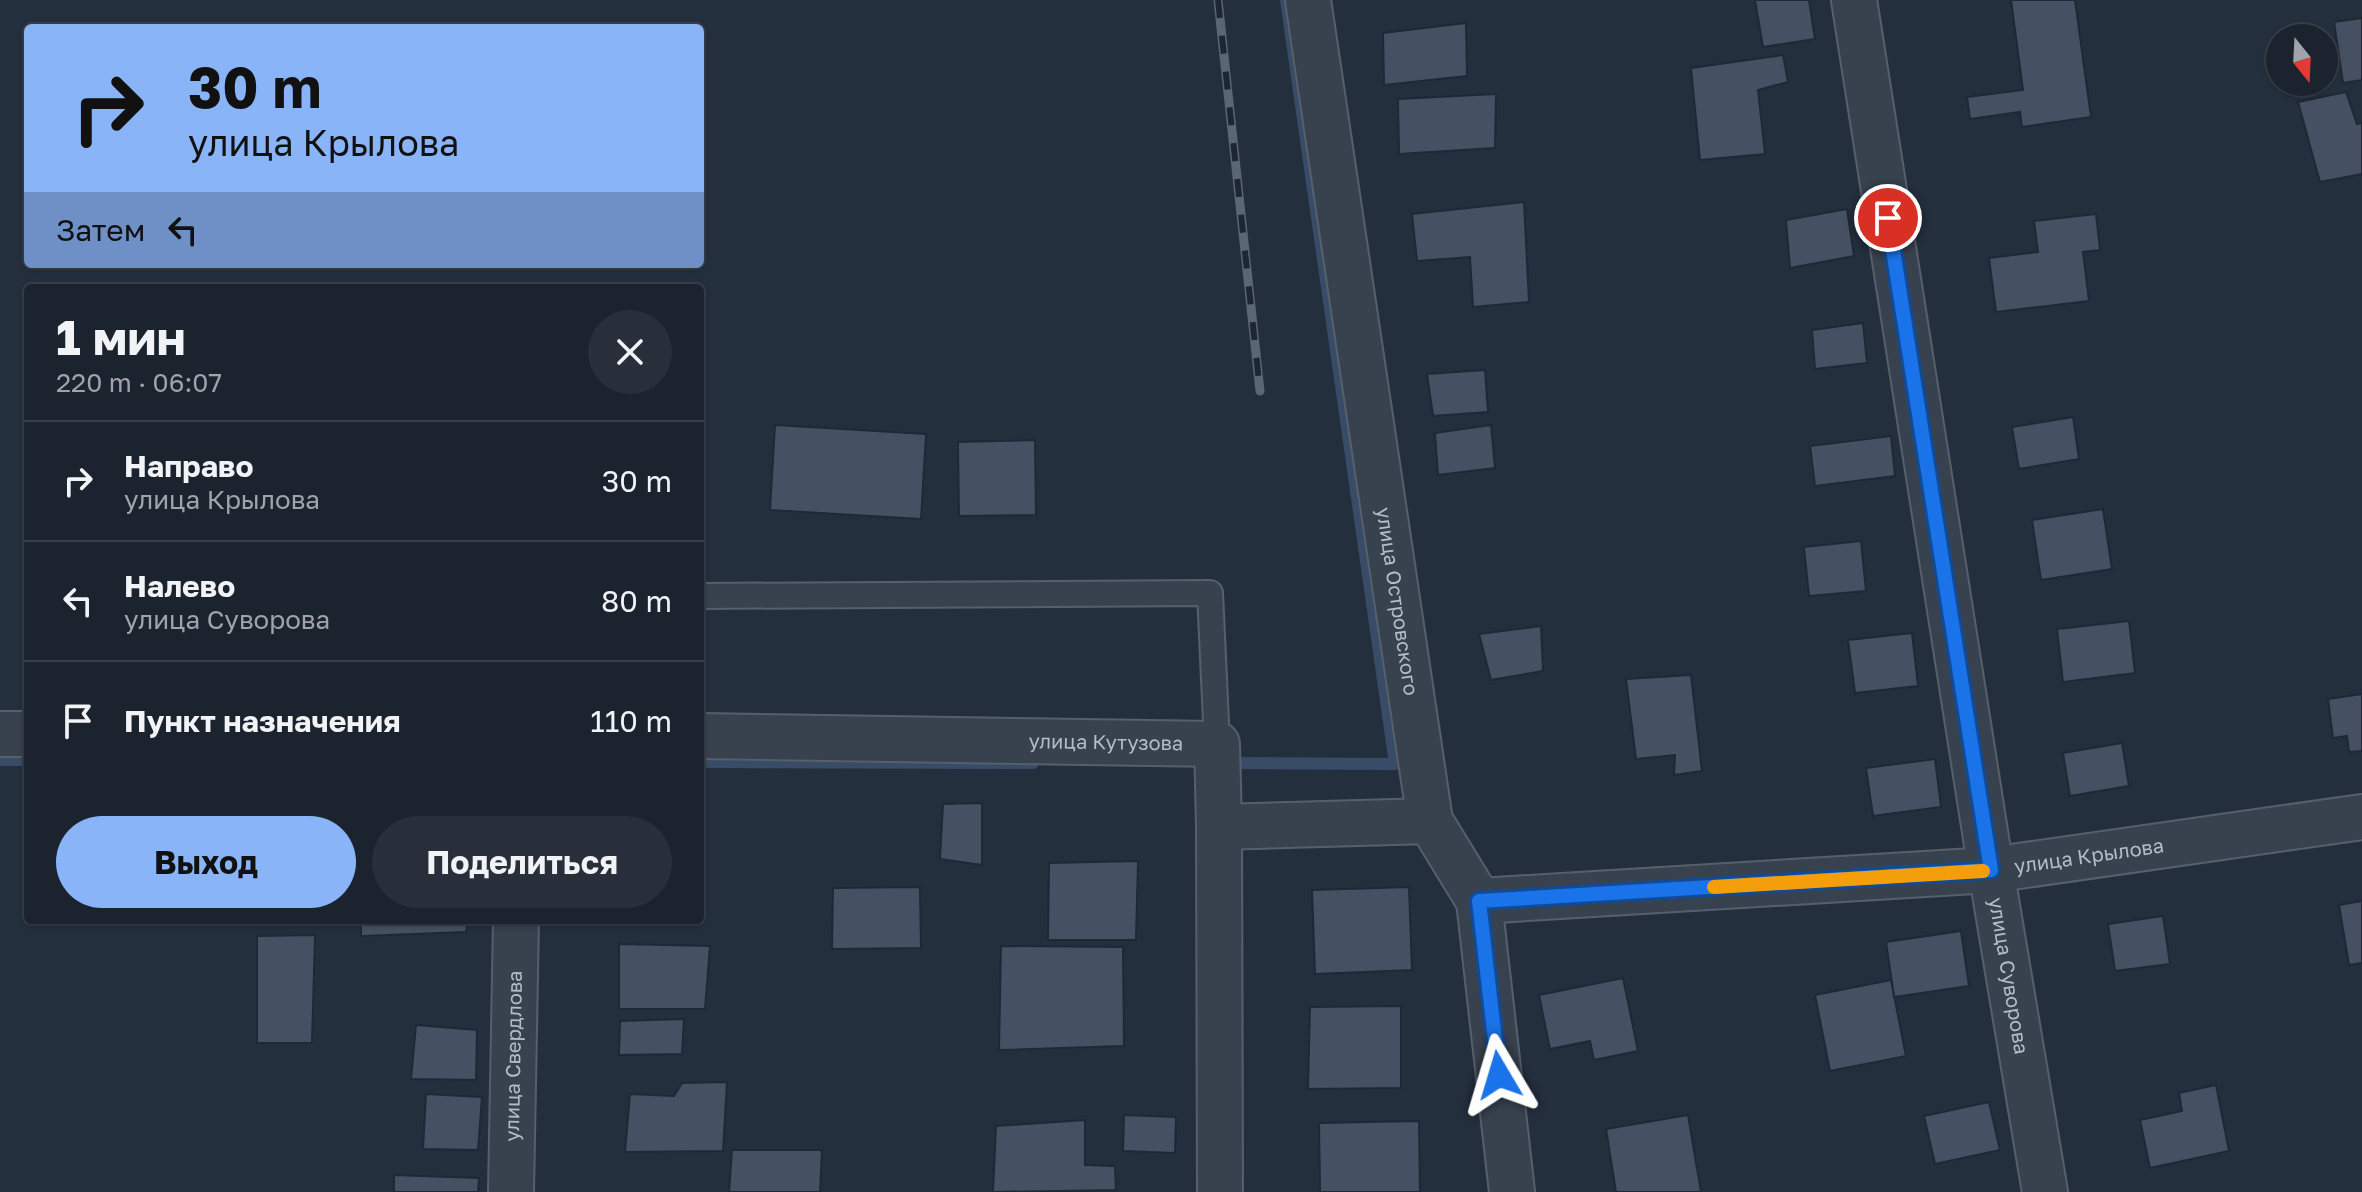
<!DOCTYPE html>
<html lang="ru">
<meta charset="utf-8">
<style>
body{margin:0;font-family:"Golos Text",sans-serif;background:#282f3a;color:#f1f3f6;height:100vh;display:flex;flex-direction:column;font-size:30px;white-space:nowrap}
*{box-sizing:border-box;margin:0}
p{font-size:26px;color:#a0a4aa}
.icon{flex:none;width:44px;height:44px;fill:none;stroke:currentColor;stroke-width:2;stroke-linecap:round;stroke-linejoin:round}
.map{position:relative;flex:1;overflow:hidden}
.side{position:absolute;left:24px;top:284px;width:680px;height:640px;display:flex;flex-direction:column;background:#1b232e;border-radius:8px;box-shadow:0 2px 6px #0004,0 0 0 2px #39404a}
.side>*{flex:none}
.top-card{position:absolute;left:24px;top:24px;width:680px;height:244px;border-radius:8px;box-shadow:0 2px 6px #0004,0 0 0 2px #39404a;background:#8ab4f8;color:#111;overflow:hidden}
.needle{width:52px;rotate:162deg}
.fabs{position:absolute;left:2266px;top:24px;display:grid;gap:16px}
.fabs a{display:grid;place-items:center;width:72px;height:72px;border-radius:50%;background:#1b232e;box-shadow:0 2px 6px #0004,0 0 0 2px #39404a;font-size:40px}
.pin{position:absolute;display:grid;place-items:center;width:68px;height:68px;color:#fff;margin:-34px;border:4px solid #fff;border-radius:50%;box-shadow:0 2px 8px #0007}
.me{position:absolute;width:88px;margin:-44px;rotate:353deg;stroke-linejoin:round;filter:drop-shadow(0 0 6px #0008)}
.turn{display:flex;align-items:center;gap:28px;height:168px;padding:0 32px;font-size:36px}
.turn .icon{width:104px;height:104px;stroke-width:2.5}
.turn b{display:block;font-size:56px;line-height:68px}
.then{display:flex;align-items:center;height:76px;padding:0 32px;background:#0003;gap:16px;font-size:30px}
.round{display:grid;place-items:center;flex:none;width:84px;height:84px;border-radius:42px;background:#282f3a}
.overview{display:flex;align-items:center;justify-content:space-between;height:136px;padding:0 32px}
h1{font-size:48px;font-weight:700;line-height:60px}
.action{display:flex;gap:16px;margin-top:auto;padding:16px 32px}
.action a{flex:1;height:92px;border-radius:48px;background:#8ab4f8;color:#111;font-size:32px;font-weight:700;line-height:92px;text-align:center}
.action a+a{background:#282f3a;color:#f1f3f6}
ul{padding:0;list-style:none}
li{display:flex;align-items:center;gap:24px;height:120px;padding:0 32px;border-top:2px solid #39404a}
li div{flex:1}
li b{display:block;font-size:30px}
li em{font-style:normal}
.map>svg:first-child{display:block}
</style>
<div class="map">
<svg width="2362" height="1192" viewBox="0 0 2362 1192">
<rect width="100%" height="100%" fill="#242f3e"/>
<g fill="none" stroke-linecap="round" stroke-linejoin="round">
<path stroke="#394c67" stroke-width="12" d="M 0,760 L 28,760
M 700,762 L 1033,763
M 1223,763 L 1395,764 L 1286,0"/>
</g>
<path fill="#455162" stroke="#1f2835" stroke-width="2" d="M 1755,0 L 1809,0 L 1815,39 L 1763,47 Z
M 2011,0 L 2075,0 L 2091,117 L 2022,127 L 2020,112 L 1970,119 L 1967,97 L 2023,90 Z
M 2362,18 L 2362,80 L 2343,83 L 2334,22 Z
M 1466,23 L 1467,76 L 1384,85 L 1383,33 Z
M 1783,55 L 1788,82 L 1758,90 L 1765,154 L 1700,160 L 1691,68 Z
M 2346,92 L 2357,124 L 2362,123 L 2362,174 L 2320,182 L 2298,102 Z
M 1496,94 L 1495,148 L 1399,154 L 1398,99 Z
M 1524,202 L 1529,302 L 1473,307 L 1470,257 L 1417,261 L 1412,214 Z
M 1847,209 L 1854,256 L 1790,268 L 1786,220 Z
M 2096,214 L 2100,250 L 2083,252 L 2089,301 L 1996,312 L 1989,258 L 2038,252 L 2034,221 Z
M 1863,323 L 1867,363 L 1815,369 L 1812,330 Z
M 1485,370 L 1488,412 L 1433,416 L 1427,374 Z
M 2073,417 L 2079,459 L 2019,469 L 2012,427 Z
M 775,425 L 926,434 L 921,519 L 770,510 Z
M 1491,425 L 1495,468 L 1438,475 L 1435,433 Z
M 1891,436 L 1895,476 L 1815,486 L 1810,446 Z
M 1035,440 L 1036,515 L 959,516 L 958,442 Z
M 2103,509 L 2112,569 L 2041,580 L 2032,520 Z
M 1861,541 L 1866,591 L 1809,596 L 1804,547 Z
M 2129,621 L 2135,673 L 2063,682 L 2057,629 Z
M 1541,626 L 1543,671 L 1491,680 L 1479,634 Z
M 1912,633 L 1918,686 L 1855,693 L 1848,640 Z
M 1691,675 L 1702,771 L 1674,775 L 1675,755 L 1636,759 L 1626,679 Z
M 2362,694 L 2362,751 L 2349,752 L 2347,736 L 2333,738 L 2328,699 Z
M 2122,743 L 2129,786 L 2070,796 L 2063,753 Z
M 1935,759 L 1941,807 L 1873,816 L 1866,768 Z
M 982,803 L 982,865 L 940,859 L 943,804 Z
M 1138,861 L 1136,940 L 1048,940 L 1049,863 Z
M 920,887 L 921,948 L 832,949 L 833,888 Z
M 1409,887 L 1412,970 L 1315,974 L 1312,890 Z
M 2362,901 L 2362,963 L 2349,965 L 2339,905 Z
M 2163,916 L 2170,964 L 2115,971 L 2108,924 Z
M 361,920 L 468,920 L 466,932 L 361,936 Z
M 1961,931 L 1969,986 L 1894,997 L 1886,942 Z
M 315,935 L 312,1043 L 257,1043 L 257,936 Z
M 619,944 L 710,946 L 705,1009 L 619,1009 Z
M 1001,946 L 1123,947 L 1124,1046 L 999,1050 Z
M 1623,978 L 1638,1051 L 1594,1060 L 1590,1041 L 1550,1049 L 1539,995 Z
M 1891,980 L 1906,1056 L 1830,1071 L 1815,995 Z
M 1401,1006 L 1401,1088 L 1308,1089 L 1310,1007 Z
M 684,1019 L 682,1054 L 619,1055 L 620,1021 Z
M 416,1025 L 477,1030 L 476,1080 L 411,1079 Z
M 727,1082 L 723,1151 L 625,1152 L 630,1094 L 674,1096 L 682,1083 Z
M 2216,1085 L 2229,1151 L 2150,1168 L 2140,1120 L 2182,1111 L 2179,1093 Z
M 426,1094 L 482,1097 L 478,1150 L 423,1149 Z
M 1989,1102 L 2000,1150 L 1935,1164 L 1924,1116 Z
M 1124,1115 L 1176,1117 L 1175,1153 L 1123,1151 Z
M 1688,1115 L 1701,1192 L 1616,1192 L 1606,1129 Z
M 1085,1120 L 1085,1165 L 1115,1166 L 1116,1190 L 993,1192 L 996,1126 Z
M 1419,1121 L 1420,1192 L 1320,1192 L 1319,1123 Z
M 732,1150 L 822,1150 L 820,1192 L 729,1192 Z
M 394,1175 L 479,1178 L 478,1192 L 394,1192 Z"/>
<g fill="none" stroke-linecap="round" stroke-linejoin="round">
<g stroke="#565f6c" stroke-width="28">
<path id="service" d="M 700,596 L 1210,593 L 1217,744"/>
</g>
<g stroke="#565f6c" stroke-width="48">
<g id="minor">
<path id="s1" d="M 1308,0 L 1430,821 L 1479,901 L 1512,1192"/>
<path id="s2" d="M 1854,0 L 1991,870 L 2045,1192"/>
<path d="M 0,734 L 28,734"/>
<path id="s3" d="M 700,736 L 1217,744 L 1219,827 L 1430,821"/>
<path d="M 1219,827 L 1220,1192"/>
<path id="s4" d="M 1479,901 L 1991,870 L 2362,817"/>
<path id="s5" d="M 511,1192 L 516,920"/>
</g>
</g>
<use href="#service" stroke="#38414e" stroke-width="24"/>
<use href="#minor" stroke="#38414e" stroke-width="44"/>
<g stroke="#5a6575" stroke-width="9">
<path id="rail" d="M 1218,0 L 1260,391"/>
</g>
<use href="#rail" stroke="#1d2633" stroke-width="6" stroke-dasharray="18" stroke-linecap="butt"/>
</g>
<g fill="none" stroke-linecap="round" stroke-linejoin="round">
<g stroke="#114b97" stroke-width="20">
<path id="route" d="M 1499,1075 L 1479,901 L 1991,870 L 1888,218"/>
</g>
<use href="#route" stroke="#1a73e8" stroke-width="14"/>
<path stroke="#f59e0b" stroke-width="14" d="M 1714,887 L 1983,871"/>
</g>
<g text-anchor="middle" stroke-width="6" stroke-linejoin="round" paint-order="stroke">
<g font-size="20" fill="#b4bcc9" stroke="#1d2633">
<text dy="7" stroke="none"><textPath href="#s1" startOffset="608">улица Островского</textPath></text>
<text dy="7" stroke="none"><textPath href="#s3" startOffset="406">улица Кутузова</textPath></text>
<text dy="7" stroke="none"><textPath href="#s4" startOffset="612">улица Крылова</textPath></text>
<text dy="7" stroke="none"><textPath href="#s2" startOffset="988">улица Суворова</textPath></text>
<text dy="7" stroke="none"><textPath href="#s5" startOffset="136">улица Свердлова</textPath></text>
</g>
</g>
</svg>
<div class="fabs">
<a><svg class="needle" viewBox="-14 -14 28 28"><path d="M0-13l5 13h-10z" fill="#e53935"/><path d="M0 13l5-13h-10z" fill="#a0a4aa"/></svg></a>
</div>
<div class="pin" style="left:1888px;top:218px;background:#d93025"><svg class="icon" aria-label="arrive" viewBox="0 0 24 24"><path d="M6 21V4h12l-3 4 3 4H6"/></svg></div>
<svg class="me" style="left:1499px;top:1075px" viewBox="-20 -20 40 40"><path d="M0-17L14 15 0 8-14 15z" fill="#1a73e8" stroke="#fff" stroke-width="4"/></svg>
<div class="top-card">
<div class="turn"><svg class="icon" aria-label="right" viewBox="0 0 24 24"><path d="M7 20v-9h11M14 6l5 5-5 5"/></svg><div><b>30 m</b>улица Крылова</div></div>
<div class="then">Затем<svg class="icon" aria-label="left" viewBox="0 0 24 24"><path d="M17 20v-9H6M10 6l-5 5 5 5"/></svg></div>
</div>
<section class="side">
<div class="overview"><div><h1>1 мин</h1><p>220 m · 06:07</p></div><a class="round"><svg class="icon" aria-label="close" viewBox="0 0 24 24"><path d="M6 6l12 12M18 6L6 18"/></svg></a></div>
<ul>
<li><svg class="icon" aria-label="right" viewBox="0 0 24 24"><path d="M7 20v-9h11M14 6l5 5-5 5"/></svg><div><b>Направо</b><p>улица Крылова</p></div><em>30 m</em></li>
<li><svg class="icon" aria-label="left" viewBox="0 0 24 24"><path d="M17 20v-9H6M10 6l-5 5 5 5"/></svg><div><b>Налево</b><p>улица Суворова</p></div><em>80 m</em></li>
<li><svg class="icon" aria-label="arrive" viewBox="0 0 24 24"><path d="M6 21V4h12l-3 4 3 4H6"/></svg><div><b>Пункт назначения</b></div><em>110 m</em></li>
</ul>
<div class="action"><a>Выход</a><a>Поделиться</a></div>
</section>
</div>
